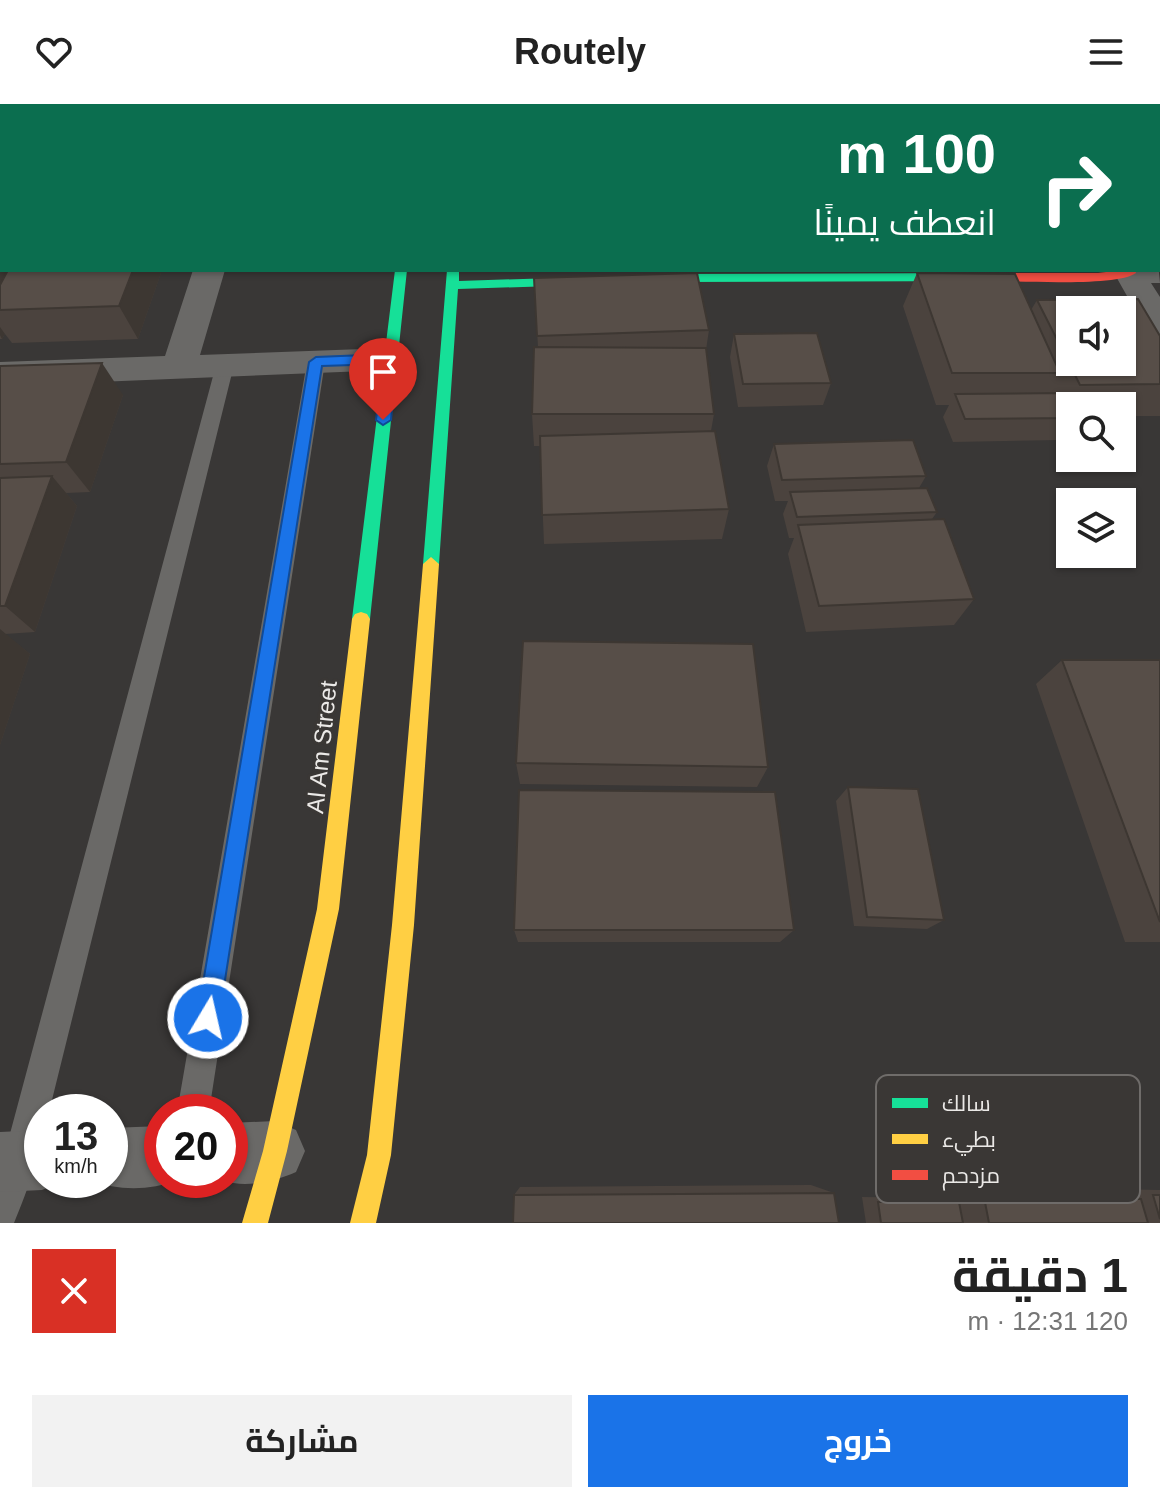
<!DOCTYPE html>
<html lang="ar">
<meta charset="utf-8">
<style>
body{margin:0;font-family:Arial,Cairo,sans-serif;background:#f2f2f2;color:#222;direction:rtl;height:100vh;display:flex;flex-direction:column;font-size:30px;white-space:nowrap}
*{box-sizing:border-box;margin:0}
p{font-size:26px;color:#767676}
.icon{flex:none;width:44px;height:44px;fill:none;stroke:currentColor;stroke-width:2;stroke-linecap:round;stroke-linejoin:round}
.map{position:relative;height:1119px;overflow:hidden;direction:ltr}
.details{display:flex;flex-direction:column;background:#fff;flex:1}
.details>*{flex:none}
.guide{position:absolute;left:0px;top:0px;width:1160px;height:168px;box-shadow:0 2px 6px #0004;direction:rtl;background:#0b6e4f;color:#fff;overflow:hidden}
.tools{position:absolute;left:1056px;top:192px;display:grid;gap:16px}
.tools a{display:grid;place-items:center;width:80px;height:80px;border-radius:0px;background:#fff;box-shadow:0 2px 6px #0004;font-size:40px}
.speed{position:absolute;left:24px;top:990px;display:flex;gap:16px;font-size:40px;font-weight:700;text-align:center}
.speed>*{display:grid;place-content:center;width:104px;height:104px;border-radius:50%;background:#fff;box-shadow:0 2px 6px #0004;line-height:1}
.speed small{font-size:20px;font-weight:400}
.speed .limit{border:12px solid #d22;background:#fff;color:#111}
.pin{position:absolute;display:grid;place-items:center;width:68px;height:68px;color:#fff;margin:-82px -34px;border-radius:50% 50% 50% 0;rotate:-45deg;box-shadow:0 0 8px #0007}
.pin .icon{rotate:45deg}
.me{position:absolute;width:88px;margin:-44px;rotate:9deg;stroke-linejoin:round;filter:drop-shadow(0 0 6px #0008)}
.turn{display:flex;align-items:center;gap:28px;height:168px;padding:0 32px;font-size:36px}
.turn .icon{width:104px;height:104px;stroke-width:2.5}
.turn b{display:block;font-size:56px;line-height:68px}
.round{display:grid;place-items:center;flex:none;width:84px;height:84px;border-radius:0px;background:#f2f2f2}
.overview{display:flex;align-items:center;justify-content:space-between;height:136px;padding:0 32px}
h1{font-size:48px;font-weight:700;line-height:60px}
.button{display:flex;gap:16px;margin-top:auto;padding:16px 32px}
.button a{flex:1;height:92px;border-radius:0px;background:#1a73e8;color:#fff;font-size:32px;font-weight:700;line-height:92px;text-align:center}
.button a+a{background:#f2f2f2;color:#222}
header{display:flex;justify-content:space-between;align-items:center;height:104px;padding:0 32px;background:#fff;font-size:36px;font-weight:700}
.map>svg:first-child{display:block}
</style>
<header><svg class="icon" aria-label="menu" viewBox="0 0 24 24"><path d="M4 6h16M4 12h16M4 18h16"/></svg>Routely<svg class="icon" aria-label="heart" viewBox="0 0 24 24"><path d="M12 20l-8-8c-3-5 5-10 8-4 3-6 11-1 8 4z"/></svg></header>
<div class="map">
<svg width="1160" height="1119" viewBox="0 0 1160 1119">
<rect width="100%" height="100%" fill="#393736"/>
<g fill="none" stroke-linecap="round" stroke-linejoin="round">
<path fill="#6a6967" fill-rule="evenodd" d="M 316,252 L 325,258 L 209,1008 L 177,1008 L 307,258 Z
M 225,255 L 234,261 L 49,1008 L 42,1008 C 42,1047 29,1083 14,1119 L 0,1119 L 0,1067 L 216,261 Z"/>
<path fill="#6a6967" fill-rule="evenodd" d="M 244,0 L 270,0 L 270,2 L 244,2 Z
M 994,0 L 1020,0 L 1021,2 L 995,2 Z
M 1158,159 L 1160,179 L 1151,179 L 1160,193 L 1160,232 L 1148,229 L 1114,169 L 1116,166 L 1158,166 Z
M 193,166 L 225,166 L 200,251 L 390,244 L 402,247 L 407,255 L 402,263 L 390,266 L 0,282 L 0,258 L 165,252 Z
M 275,1017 L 296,1026 L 305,1047 L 296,1068 C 276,1077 244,1085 223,1076 L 230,1076 L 230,1019 Z
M 162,1022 L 162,1076 L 177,1076 C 150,1087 117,1087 91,1076 L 110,1076 L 110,1024 Z
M 42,1026 L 42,1076 L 63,1077 L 42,1086 L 0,1088 L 0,1028 Z"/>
<path fill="#16e098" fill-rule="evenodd" d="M 395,166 L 407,166 L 370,515 L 367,520 L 355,520 L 352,515 Z
M 447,166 L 459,166 L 459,177 L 676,170 L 988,169 L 994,173 L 988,177 L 676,178 L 458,185 L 439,460 L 431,467 L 423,460 Z"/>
<path fill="#ffcf43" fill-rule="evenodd" d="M 431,453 L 439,460 L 414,821 L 391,1051 L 376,1119 L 350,1119 L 367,1051 L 392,821 L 423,460 Z
M 361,508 L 367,510 L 370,515 L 339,805 L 287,1047 L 268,1119 L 242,1119 L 263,1047 L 317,805 L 352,515 L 355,510 Z"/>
<path fill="#f24e42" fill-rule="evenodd" d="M 416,0 L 426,0 L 426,2 L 416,2 Z
M 456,0 L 466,0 L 466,2 L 456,2 Z
M 1122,166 L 1135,166 L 1136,169 C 1117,183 1017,177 988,177 L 982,173 L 988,169 L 1098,169 Z"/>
</g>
<path fill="#4b433e" d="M 0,0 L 215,0 L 215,2 L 2,2 L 2,83 L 0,83 Z
M 1158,67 L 1160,67 L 1160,129 L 1158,126 Z
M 0,122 L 2,166 L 162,166 L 138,235 L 12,239 L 5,230 L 2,235 L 0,235 Z
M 917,169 L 1031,206 L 1037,196 L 1160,232 L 1160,312 L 1122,312 L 1122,302 L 1070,302 L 1070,321 L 1059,336 L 953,338 L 943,313 L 949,301 L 936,301 L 903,202 Z
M 534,174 L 709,226 L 706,246 L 714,310 L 711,327 L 729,405 L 722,435 L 544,440 L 540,342 L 534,342 L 532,310 L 538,243 Z
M 734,230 L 831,279 L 823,301 L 738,303 L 730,253 Z
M 0,262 L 123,291 L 90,388 L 66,389 L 77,402 L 35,528 L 5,530 L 30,550 L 0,641 Z
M 774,340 L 926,372 L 919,384 L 937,408 L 932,415 L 974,495 L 954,521 L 806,528 L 788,450 L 794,434 L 789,434 L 783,410 L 788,397 L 775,397 L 767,362 Z
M 1062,556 L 1160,556 L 1160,838 L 1125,838 L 1036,580 Z
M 516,659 L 768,663 L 757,683 L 520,680 Z
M 848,683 L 944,816 L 927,825 L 854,822 L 836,697 Z
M 514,826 L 794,826 L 780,838 L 518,838 Z
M 811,1081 L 834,1089 L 514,1091 L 520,1083 Z
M 1110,1085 L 1160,1086 L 1160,1119 L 866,1119 L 862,1093 L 939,1094 L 956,1098 L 954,1087 L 1099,1089 L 1112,1091 Z"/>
<path fill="#3d3732" d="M 2,151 L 2,166 L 32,166 L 0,206 L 0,155 Z
M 133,166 L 162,166 L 138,235 L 119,202 Z
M 0,223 L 5,230 L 2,235 L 0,231 Z
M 102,259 L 123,291 L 90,388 L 66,358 Z
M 52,372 L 77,402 L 35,528 L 5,502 Z
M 0,525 L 30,550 L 0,641 Z"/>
<path fill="#574e48" stroke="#3d3732" stroke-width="2" fill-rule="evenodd" d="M 0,0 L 67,0 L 66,2 L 2,2 L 2,49 L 0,49 Z
M 94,0 L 191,0 L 190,2 L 93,2 Z
M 541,0 L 669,0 L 669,2 L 541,2 Z
M 1158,67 L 1160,67 L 1160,82 L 1158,79 Z
M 0,122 L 2,122 L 2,151 L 0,155 Z
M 8,166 L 133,166 L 119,202 L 0,206 L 0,181 Z
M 697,169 L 709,226 L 537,232 L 534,174 Z
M 917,169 L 1015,170 L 1060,269 L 952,269 Z
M 1138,195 L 1160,232 L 1160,280 L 1080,281 L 1037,196 ZM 1070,206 L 1122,206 L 1122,258 L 1070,258 Z
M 817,229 L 831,279 L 743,280 L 734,230 Z
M 534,243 L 706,244 L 714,310 L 532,310 Z
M 102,259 L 66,358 L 0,360 L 0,262 Z
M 1063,289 L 1070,303 L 1070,314 L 965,315 L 955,290 Z
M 715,327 L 729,405 L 542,411 L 540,332 Z
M 913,336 L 926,372 L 782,376 L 774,340 Z
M 52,372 L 5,502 L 0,502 L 0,374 Z
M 927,384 L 937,408 L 797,413 L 790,388 Z
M 944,415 L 974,495 L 819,502 L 798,421 Z
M 523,537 L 753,540 L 768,663 L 516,659 Z
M 1062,556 L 1160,556 L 1160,818 Z
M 848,683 L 918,685 L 944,816 L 867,813 Z
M 519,686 L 775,688 L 794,826 L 514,826 Z
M 834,1089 L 839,1119 L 513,1119 L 514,1091 Z
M 1153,1091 L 1160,1091 L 1160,1115 Z
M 984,1093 L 1141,1095 L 1148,1119 L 989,1119 Z
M 878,1098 L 959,1098 L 963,1119 L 881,1119 Z"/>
<path fill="#1a73e8" stroke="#114b97" stroke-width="2" d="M 390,250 L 397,255 L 391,316 L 383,321 L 376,316 L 383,260 L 322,262 L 219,914 L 216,922 L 208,926 L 200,922 L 197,914 L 309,258 L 316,253 Z"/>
<g text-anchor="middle" stroke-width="6" stroke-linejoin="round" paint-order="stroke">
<g font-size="24" fill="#ebe9e7" stroke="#3a3735">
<text transform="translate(322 643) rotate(-84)" y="8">Al Am Street</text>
</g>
</g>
<rect x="876" y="971" width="264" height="128" rx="12" fill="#3a3735" stroke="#6f6c6a" stroke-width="2"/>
<rect x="892" y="994" width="36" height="10" fill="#16e098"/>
<rect x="892" y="1030" width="36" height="10" fill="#ffcf43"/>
<rect x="892" y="1066" width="36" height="10" fill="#f24e42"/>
<g font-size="22" fill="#ebe9e7">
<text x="942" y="1007">سالك</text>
<text x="942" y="1043">بطيء</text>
<text x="942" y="1079">مزدحم</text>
</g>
</svg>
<div class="tools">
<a><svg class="icon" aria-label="sound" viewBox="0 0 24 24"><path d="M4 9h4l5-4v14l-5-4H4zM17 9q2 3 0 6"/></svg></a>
<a><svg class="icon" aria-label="search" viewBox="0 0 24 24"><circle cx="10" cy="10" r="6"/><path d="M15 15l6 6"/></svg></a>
<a><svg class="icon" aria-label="layers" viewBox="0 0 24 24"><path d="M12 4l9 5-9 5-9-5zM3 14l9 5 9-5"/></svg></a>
</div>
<div class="speed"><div>13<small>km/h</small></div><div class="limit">20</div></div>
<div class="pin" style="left:383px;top:316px;background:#d93025"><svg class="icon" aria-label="arrive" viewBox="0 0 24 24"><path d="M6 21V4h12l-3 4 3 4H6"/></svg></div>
<svg class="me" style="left:208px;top:914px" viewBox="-20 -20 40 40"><circle r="17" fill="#1a73e8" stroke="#fff" stroke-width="3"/><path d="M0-11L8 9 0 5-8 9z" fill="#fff"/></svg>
<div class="guide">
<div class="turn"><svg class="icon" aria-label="right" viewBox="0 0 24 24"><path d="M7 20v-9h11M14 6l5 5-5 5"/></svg><div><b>100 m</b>انعطف يمينًا</div></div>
</div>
</div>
<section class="details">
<div class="overview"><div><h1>1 دقيقة</h1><p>120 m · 12:31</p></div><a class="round" style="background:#d93025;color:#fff"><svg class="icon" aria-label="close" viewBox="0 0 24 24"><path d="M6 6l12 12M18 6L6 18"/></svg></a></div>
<div class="button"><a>خروج</a><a>مشاركة</a></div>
</section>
